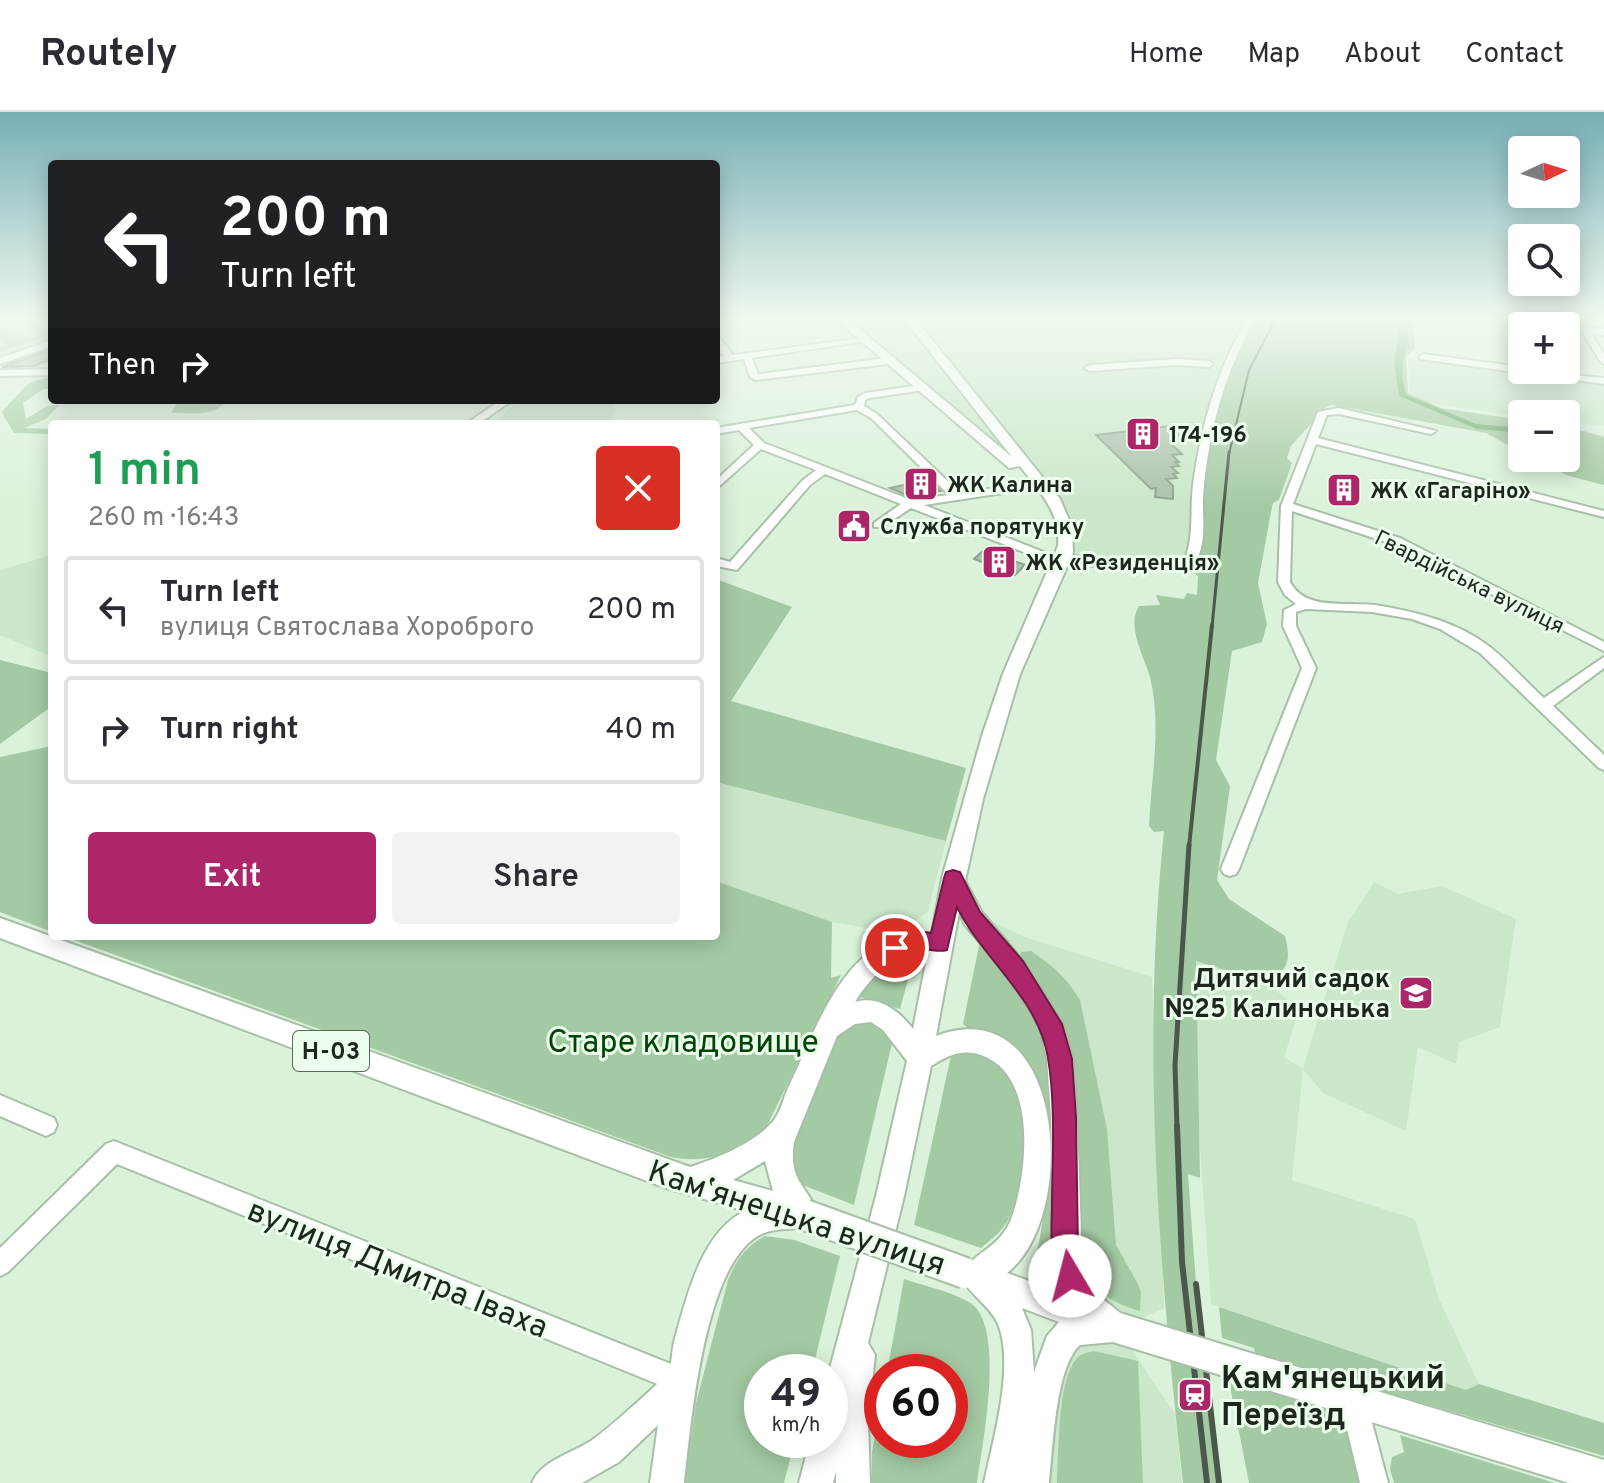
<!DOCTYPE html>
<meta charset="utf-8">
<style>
body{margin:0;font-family:Overpass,sans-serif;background:#f2f2f3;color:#2b2b33;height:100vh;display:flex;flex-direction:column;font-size:30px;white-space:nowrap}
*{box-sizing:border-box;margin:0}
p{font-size:26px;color:#7c7c81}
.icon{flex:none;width:44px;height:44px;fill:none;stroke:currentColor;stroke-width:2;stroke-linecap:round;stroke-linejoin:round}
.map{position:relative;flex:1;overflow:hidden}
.details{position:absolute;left:48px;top:308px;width:672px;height:520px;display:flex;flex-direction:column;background:#fff;border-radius:8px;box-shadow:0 4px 20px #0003}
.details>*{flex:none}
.top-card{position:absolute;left:48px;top:48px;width:672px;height:244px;border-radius:8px;box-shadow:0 4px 20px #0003;background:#202124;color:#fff;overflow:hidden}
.needle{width:52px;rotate:86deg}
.buttons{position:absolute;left:1508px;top:24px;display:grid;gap:16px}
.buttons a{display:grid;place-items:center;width:72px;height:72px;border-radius:8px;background:#fff;box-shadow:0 4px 20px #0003;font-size:40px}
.speed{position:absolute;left:744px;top:1242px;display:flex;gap:16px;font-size:40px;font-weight:700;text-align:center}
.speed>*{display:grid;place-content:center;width:104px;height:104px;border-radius:50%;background:#fff;box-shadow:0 4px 20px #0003;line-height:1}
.speed small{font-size:20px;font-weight:400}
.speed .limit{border:12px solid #d22;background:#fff;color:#111}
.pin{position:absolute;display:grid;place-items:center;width:68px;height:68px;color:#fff;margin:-34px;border:4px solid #fff;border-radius:50%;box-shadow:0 2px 8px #0007}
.me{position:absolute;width:88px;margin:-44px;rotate:352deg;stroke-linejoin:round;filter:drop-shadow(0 0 6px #0008)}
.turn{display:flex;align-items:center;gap:28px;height:168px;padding:0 40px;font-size:36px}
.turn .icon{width:104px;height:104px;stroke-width:2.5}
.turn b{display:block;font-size:56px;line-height:68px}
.then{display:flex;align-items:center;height:76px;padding:0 40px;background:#0003;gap:16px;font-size:30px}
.round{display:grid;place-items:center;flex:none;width:84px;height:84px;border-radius:8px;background:#f2f2f3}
.overview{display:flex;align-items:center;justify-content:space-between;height:136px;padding:0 40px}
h1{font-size:48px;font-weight:600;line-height:60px;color:#1e9e55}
.action{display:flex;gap:16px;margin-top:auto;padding:16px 40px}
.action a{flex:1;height:92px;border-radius:8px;background:#ad266a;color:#fff;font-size:32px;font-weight:600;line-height:92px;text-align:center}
.action a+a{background:#f2f2f3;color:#2b2b33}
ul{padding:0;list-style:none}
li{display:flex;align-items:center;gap:24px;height:108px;margin:0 16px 12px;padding:0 24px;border:4px solid #e1e1e2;border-radius:8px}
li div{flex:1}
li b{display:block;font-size:30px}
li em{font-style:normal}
header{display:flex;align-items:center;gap:48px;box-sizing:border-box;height:112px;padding:0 40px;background:#fff;border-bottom:2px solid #e1e1e2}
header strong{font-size:38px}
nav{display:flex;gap:44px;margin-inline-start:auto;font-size:28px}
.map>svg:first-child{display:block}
</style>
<header>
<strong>Routely</strong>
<nav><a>Home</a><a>Map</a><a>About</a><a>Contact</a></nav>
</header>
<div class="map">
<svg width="1604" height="1371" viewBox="0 0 1604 1371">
<rect width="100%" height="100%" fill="#dbf2da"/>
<path fill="#cae7c9" d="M 0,204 L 52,204 L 52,227 L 0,245 Z
M 840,204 L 1249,204 L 1211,282 L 1215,282 L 1190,449 L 1070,447 L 1074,431 L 1072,413 L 1043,371 Z
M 1408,246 L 1604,272 L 1604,314 L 1566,309 L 1566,302 L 1522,304 L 1427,291 L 1410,281 Z
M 519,288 L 616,288 L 612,312 L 493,312 Z
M 52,443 L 52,545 L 0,523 L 0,458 Z
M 716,670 L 946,729 L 928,799 L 900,822 L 832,810 L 716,769 Z
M 1374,770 L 1398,782 L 1442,774 L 1516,807 L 1500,915 L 1459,930 L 1456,952 L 1418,935 L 1406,1019 L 1323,981 L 1303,957 L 1292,1068 L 1415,1107 L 1439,1187 L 1479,1272 L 1466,1278 L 1211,1192 L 1197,993 L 1196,849 L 1267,871 L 1299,897 L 1284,946 L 1303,956 L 1348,810 Z
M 983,806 L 1028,826 L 1152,865 L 1164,1196 L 1118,1217 L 1175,1302 L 1182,1371 L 1042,1371 L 1075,1155 L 1065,947 Z"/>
<path fill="#a4caa3" d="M 0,204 L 52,204 L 30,211 L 52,218 L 52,227 L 45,230 L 35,227 L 0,240 L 0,236 L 6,233 L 0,230 L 4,228 L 0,227 L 0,216 L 32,226 L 46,220 Z
M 1253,204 L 1412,204 L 1415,235 L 1406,246 L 1408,281 L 1441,296 L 1522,308 L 1522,341 L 1486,321 L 1332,293 L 1327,294 L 1291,334 L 1287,346 L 1292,351 L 1279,388 L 1273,391 L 1271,400 L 1258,471 L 1267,512 L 1262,530 L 1232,539 L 1216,648 L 1230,674 L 1217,768 L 1229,787 L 1285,824 C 1291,850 1289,856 1267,871 L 1196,849 L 1200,1066 L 1188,1062 L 1197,1185 L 1219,1371 L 1183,1371 C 1159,1155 1141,936 1164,719 L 1154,720 L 1149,714 C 1151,665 1162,614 1150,565 C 1144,544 1126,514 1139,494 L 1160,493 L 1156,483 L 1184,487 L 1187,481 L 1197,483 L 1198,464 L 1184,452 L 1190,449 L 1215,282 Z
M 52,264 L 52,277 L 43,277 L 23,291 L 26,307 L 47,294 L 59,293 L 46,307 L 24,316 L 52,317 L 52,322 L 14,321 L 2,301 L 5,296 L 29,271 Z
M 178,288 L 227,288 C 216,305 190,301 171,301 Z
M 1566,314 L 1604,325 L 1604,373 L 1569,364 L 1530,346 L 1566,346 Z
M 716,467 L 792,495 L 731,589 L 966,656 L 946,729 L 716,670 Z
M 0,548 L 52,561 L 52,594 L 0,632 Z
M 52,634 L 52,820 L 0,800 L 0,645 Z
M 716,769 L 832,810 L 831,866 L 841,863 L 763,1022 C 733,1042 706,1052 671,1045 L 63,824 L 716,824 Z
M 980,829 L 984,829 L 1037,903 L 1050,942 L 1051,1107 L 1054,1153 L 1036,1145 C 1047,1098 1059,987 1026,950 C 1017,940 1003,930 991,924 C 981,920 971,920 963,912 Z
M 1031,839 C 1052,853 1067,866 1080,888 L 1107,1017 L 1116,1133 L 1138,1172 L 1141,1181 L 1140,1199 C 1108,1190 1091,1176 1081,1144 L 1059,910 L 1020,844 L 1021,840 Z
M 915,842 L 900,897 L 853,883 C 869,864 890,845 915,842 Z
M 875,906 L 893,927 L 854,1093 L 800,1072 L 790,1052 L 791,1042 L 833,926 L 845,911 Z
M 952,939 C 963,940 979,939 988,944 C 1034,969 1031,1064 1010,1104 C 1004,1118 992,1127 981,1136 L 914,1113 Z
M 765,1124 L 794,1128 L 840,1144 L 812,1260 L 762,1260 L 762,1328 L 795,1328 L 784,1371 L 685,1371 L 696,1291 L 728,1168 C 737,1147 745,1135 765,1124 Z
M 904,1167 C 924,1174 950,1179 969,1190 C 1007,1212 982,1334 977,1371 L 872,1371 L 872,1340 L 882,1287 L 882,1328 L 950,1328 L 950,1260 L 887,1260 Z
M 1219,1195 L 1466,1278 L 1479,1272 L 1604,1311 L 1604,1344 L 1255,1242 L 1254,1236 L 1222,1226 Z
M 1094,1239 L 1138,1249 L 1143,1371 L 1057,1371 C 1059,1341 1057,1268 1077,1246 C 1082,1241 1087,1241 1094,1239 Z
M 1228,1264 C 1256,1274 1334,1291 1349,1316 C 1358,1330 1360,1354 1363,1371 L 1249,1371 Z
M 1400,1323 L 1555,1371 L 1394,1371 L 1390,1357 L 1392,1345 L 1404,1340 Z"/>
<path fill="#6ba86b" d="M 1402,204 L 1410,204 L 1411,212 L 1405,217 L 1409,221 L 1407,231 L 1410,234 C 1400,246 1401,270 1407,283 L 1476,312 L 1522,316 L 1522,321 L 1477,317 L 1399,284 L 1394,250 Z"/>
<path fill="#abc1aa" stroke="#8da28c" stroke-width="2" d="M 52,237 L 52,247 L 34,254 L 2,255 Z
M 1170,314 L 1185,330 L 1171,332 L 1182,342 L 1172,343 L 1179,350 L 1175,350 L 1179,354 L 1171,355 L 1178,361 L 1173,362 L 1177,366 L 1166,367 L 1173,374 L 1173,387 L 1155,385 L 1156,376 L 1151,377 L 1096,323 Z
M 929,367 L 941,379 L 911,385 L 890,376 Z
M 984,438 L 994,442 L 1025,453 L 1015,463 L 974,447 Z"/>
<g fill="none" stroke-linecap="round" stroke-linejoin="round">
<g stroke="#a8bfa7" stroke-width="4">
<path id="minor" d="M 1249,204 L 1257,204 C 1224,260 1208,321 1203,386 C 1202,405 1209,444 1188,455 L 1104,455 L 1044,448 L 911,396 L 882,415 L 874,415 L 874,411 L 901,392 L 825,362 L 810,373 L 737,458 L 716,454 L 716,446 L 730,450 L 802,369 L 816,358 L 761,337 L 716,377 L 716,368 L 754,333 L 739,318 L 716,322 L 716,316 L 855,293 L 858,285 L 865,281 L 921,273 L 926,276 L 924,278 L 870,286 L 865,288 L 864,294 L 877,302 L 960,381 L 1023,372 L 1028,375 L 1023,378 L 924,393 L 1046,441 L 1104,447 L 1182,448 L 1185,447 C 1194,424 1190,398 1193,373 C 1201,313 1217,257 1249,204 ZM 857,298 L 871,306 L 949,383 L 911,388 L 764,331 L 749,316 Z
M 1585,215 L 1604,217 L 1604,223 L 1591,221 L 1604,242 L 1604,252 L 1600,249 L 1581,218 Z
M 716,221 L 733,243 L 863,226 L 867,229 L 752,246 L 758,262 L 888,246 L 892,249 L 888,252 L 755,268 L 750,265 L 744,247 L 716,251 L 716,245 L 724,244 L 716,231 Z
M 52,228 L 52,234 L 0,252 L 0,246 Z
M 1423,242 L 1522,255 L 1522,258 L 1604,266 L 1604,272 L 1420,247 L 1419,245 Z
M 1176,247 L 1209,249 L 1213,252 L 1209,255 L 1176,253 L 1090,259 L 1085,256 L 1090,253 Z
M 52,257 L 52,263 L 0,264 L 0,258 Z
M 501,288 L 513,288 L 478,312 L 466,312 Z
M 1339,296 L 1436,319 L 1431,322 L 1339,302 L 1327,303 L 1318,326 L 1604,399 L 1604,405 L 1316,332 L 1293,392 L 1400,426 L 1604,530 L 1604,539 L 1392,432 L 1292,399 L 1290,470 C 1306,501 1351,488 1381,494 C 1420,501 1457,510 1490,535 C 1509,550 1526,570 1544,586 L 1604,545 L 1604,556 L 1553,594 L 1604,643 L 1604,658 L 1599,656 L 1480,541 L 1440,517 L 1412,507 L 1372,500 L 1306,497 L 1296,500 L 1296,514 L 1316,556 L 1239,757 L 1236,762 L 1230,764 L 1224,762 L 1221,757 L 1302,556 L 1283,514 L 1284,498 L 1296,492 L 1285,483 L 1278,470 L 1281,394 L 1318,300 Z
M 0,983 L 54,1006 L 57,1013 L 54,1020 L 46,1024 L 0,1004 Z
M 114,1029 L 691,1260 L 695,1269 L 691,1278 L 682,1282 L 117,1052 L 8,1160 L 0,1164 L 0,1136 L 106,1032 Z
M 1353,1275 L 1362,1279 L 1366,1288 L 1388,1371 L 1360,1371 L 1340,1288 L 1344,1279 Z"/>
</g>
<g stroke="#a8bfa7" stroke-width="4">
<path id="major" d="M 832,204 L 844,204 L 1012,345 L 902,204 L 913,204 L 1060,387 L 1072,415 L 1073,441 L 1020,562 L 983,687 L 965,769 L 981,799 L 1023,849 L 1063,912 L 1073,947 L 1077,1005 L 1082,1153 L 1099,1184 L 1124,1204 L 1128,1215 L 1124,1226 L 1113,1230 L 1080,1233 C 1055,1255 1053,1338 1049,1371 L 984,1371 C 993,1328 1015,1254 998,1212 C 990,1193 969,1183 961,1164 C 971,1140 1000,1138 1012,1105 C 1027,1062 1037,971 988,946 C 966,935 950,942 931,954 L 904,1084 L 868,1231 L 875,1243 L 868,1309 L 870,1371 L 836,1371 L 836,1359 L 833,1371 L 799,1371 L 810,1328 L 830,1328 L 829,1260 L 876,1084 L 907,949 L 883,918 L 871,910 L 855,912 L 837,924 L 794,1030 C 788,1069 807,1073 819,1103 L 815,1113 C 797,1120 774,1113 756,1125 C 703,1160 691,1311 684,1371 L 650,1371 L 658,1313 L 619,1350 L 582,1371 L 532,1371 C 542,1347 575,1341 595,1326 C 605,1319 664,1268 668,1260 C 672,1252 672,1239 674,1230 C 686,1187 701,1120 745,1099 L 663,1075 L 0,826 L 0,806 L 690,1055 C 716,1047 757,1030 774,1008 C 781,999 784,984 789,974 C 820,910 846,818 932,821 L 942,766 L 982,624 L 1003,562 L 1058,434 C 1061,400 1039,379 1020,354 L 1009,356 ZM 959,800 L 965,813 L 1007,863 L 1040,916 L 1047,947 L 1051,1005 L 1052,1156 L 1065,1182 L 1007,1161 C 1081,1103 1064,875 936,924 ZM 912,840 L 928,840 L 913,917 C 899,899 879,883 855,890 C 869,867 887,849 912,840 ZM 765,1049 L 773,1079 L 733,1068 ZM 1022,1196 L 1059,1210 L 1047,1224 L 1034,1260 L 1031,1218 Z
M 1255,1242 L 1604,1348 L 1604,1371 L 1569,1371 L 1255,1274 L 1244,1269 L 1239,1258 L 1244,1247 Z"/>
</g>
<use href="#minor" fill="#fff" fill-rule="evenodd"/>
<use href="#major" fill="#fff" fill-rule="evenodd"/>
<path stroke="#4b574a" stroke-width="2" d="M 1229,342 L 1249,258 L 1277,204"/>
<path stroke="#4b574a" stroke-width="3" d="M 1212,515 L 1229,340"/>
<path stroke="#4b574a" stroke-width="4" d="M 1189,735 L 1212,513"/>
<path stroke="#4b574a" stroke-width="5" d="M 1177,1016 L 1175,953 L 1189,733"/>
<path stroke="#4b574a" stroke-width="6" d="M 1177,1014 L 1182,1150 L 1207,1371
M 1196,1172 L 1219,1371"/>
<g stroke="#a8bfa7" stroke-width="34" stroke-linecap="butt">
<path id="major-bridge" d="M 805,1103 L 965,1161
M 1118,1216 L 1255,1258"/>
</g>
<use href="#major-bridge" stroke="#fff" stroke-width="30"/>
</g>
<linearGradient id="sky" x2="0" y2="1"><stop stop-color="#76afb6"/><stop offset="0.52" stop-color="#eff9ee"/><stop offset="1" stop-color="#eff9ee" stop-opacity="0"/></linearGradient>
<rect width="1604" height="396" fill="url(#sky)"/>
<path fill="#ad266a" stroke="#701945" stroke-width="2" d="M 953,758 L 960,760 L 980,800 L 1023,849 L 1062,912 L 1072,947 L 1076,1005 L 1078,1139 L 1083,1164 L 1079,1174 L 1070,1178 L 1060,1174 C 1050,1148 1051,1122 1052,1095 C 1052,1046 1056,994 1048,946 C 1038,885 983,848 957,795 L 947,838 C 937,841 930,836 920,838 C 908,839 899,846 887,842 L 884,836 L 887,829 C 901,825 917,818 931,821 L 944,766 L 946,760 Z"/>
<defs>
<g id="building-square" transform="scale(1.8)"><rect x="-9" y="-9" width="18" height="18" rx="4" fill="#ad266a" stroke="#ebfeeb"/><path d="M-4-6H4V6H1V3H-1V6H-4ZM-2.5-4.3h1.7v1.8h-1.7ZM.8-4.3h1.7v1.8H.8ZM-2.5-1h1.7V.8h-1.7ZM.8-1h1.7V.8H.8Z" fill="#fff"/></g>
<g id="civic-square" transform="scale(1.8)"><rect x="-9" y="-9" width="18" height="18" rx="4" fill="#ad266a" stroke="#ebfeeb"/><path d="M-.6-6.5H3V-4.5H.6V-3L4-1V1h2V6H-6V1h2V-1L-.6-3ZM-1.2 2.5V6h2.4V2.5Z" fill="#fff"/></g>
<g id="school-square" transform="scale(1.8)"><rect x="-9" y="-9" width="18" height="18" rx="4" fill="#ad266a" stroke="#ebfeeb"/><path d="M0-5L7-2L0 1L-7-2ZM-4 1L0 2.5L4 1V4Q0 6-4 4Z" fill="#fff"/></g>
<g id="station-square" transform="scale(1.8)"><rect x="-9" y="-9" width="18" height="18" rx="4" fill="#ad266a" stroke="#ebfeeb"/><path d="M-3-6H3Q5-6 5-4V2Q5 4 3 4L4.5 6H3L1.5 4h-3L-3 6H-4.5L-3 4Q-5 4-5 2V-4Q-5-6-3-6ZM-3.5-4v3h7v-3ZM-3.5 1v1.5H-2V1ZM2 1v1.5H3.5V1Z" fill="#fff"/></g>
</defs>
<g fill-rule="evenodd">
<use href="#building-square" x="1143" y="322"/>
<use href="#building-square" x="921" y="372"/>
<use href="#building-square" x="1344" y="378"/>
<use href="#civic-square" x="854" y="414"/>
<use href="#building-square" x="999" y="450"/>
<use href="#school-square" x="1416" y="881"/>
<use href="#station-square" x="1195" y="1283"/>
</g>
<g text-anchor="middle" stroke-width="6" stroke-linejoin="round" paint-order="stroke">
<g font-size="22" font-weight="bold" fill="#1d261d" stroke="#ebfeeb" text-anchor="start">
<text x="1169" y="330">174-196</text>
<text x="947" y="380">ЖК Калина</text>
<text x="1370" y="386">ЖК «Гагаріно»</text>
<text x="880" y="422">Служба порятунку</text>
<text x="1025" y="458">ЖК «Резиденція»</text>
</g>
<g font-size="22" fill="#1d261d" stroke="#ebfeeb">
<text transform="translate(1470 469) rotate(26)" y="8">Гвардійська вулиця</text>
</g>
<rect fill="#ebfeeb" stroke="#5b675b" stroke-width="2" x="293" y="919" width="76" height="40" rx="6"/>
<g font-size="24" font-weight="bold" fill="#1d261d">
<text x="331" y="947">Н-03</text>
</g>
<g font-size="26" font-weight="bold" fill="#1d261d" stroke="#ebfeeb" text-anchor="end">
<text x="1390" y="875">Дитячий садок<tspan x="1390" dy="30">№25 Калинонька</tspan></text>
</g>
<g font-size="32" fill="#004507" stroke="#ebfeeb">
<text x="683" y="940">Старе кладовище</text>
</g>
<g font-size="32" fill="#1d261d" stroke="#ebfeeb">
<text transform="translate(797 1105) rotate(18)" y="11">Камʼянецька вулиця</text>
<text transform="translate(398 1156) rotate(22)" y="11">вулиця Дмитра Іваха</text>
</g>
<g font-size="32" font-weight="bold" fill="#1d261d" stroke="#ebfeeb" text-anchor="start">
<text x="1221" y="1276">Кам'янецький<tspan x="1221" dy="37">Переїзд</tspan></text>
</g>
</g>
</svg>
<div class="buttons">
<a><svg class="needle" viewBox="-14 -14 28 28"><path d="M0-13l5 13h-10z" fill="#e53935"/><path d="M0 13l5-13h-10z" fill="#7c7c81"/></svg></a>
<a><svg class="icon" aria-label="search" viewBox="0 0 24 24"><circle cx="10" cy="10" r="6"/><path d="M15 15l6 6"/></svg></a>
<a>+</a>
<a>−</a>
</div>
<div class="speed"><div>49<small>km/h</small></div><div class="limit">60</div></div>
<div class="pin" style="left:895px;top:836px;background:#d93025"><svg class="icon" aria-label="arrive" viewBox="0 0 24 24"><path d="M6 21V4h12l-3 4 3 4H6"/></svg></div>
<svg class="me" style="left:1070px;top:1164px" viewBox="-20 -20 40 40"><circle r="19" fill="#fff"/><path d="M0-13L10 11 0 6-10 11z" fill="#ad266a"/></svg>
<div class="top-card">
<div class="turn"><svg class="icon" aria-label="left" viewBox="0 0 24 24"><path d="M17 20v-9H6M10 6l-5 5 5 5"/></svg><div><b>200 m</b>Turn left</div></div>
<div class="then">Then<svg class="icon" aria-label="right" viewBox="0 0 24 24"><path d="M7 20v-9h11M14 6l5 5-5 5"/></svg></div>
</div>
<section class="details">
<div class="overview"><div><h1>1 min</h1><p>260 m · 16:43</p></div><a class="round" style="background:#d93025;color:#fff"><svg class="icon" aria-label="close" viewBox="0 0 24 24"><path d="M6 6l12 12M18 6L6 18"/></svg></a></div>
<ul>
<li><svg class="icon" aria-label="left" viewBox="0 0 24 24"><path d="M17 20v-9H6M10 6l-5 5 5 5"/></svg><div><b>Turn left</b><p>вулиця Святослава Хороброго</p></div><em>200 m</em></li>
<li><svg class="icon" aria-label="right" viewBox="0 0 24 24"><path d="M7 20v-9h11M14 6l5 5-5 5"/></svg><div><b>Turn right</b></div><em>40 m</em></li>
</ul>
<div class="action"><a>Exit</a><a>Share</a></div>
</section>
</div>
